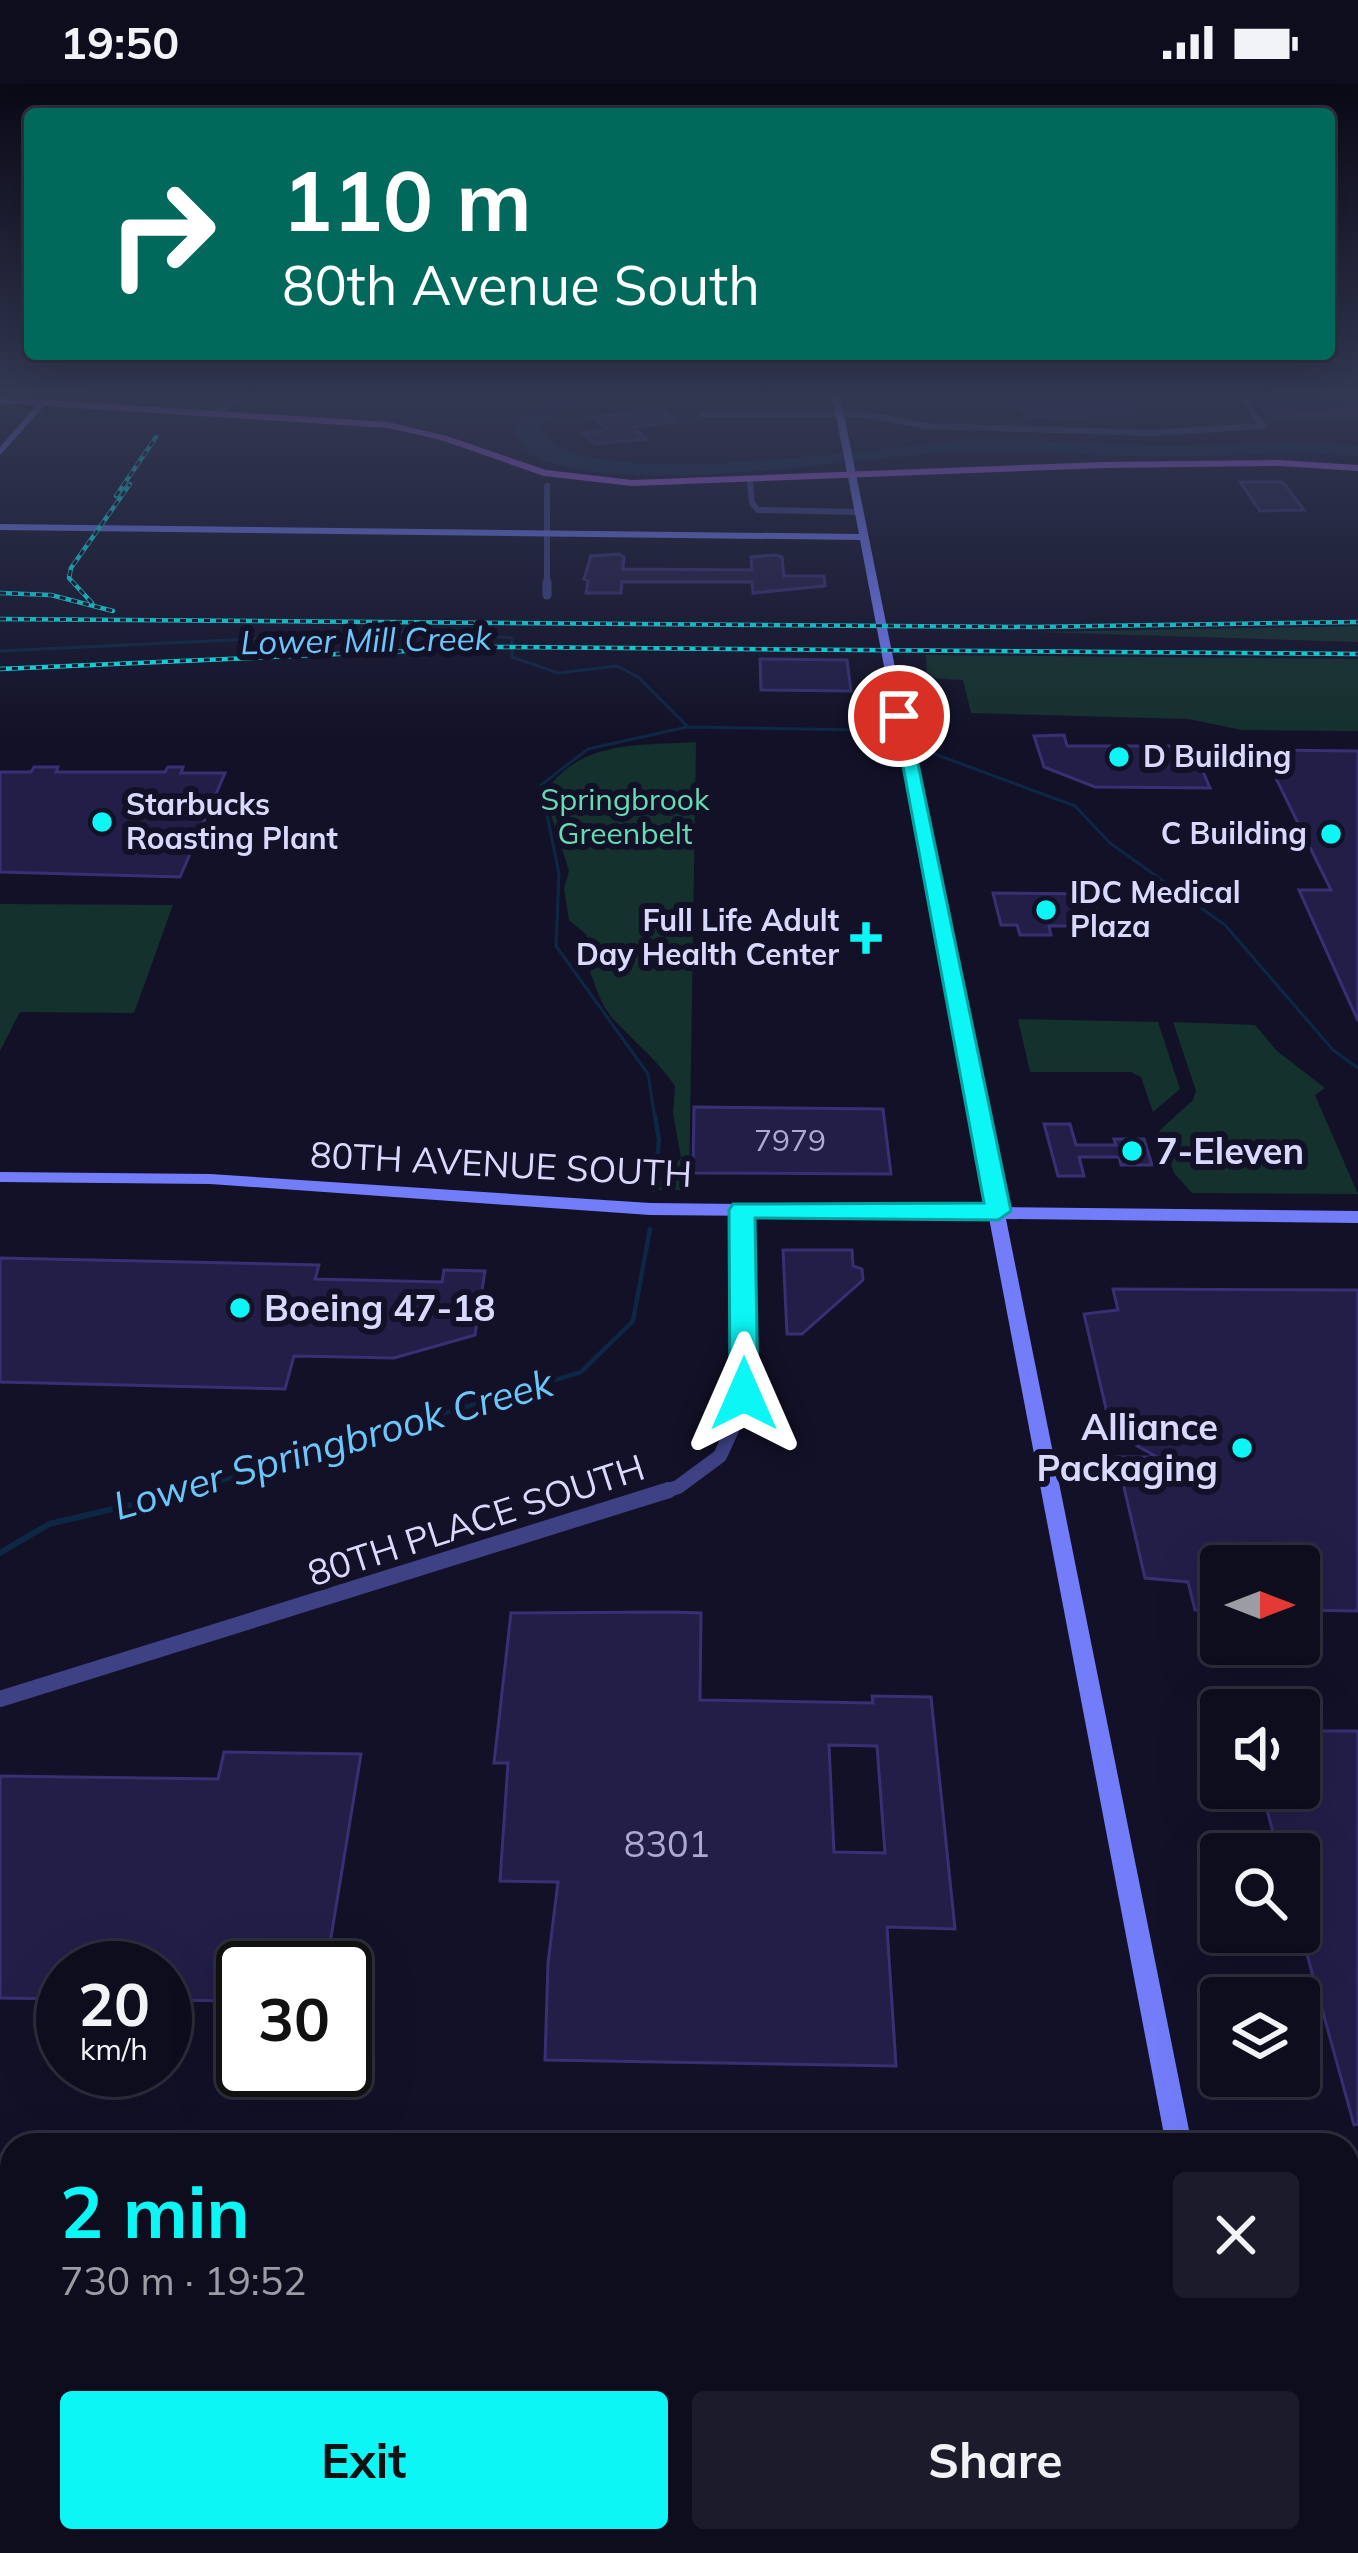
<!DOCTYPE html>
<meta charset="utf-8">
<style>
body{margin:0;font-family:Mulish,sans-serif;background:#1c1b2b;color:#f1f3f6;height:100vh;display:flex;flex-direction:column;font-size:45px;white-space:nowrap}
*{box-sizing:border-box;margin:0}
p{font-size:39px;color:#9b9ca4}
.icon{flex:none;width:66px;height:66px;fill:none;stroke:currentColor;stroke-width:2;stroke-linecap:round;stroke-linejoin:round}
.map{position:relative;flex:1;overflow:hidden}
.panel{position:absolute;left:0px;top:2049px;width:1359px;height:420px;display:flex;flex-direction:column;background:#0e0d1e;border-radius:36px 36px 0 0;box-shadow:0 12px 48px #0002,0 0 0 3px #2e2d3c}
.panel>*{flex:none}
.guide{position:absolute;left:24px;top:24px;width:1311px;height:252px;border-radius:12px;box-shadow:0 12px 48px #0002,0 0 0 3px #2e2d3c;background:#00695c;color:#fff;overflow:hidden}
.needle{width:78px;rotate:90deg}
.controls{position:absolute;left:1200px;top:1461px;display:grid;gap:24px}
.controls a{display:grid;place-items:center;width:120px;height:120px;border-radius:12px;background:#0e0d1e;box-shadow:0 12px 48px #0002,0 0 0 3px #2e2d3c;font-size:60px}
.speed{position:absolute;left:36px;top:1857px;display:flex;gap:24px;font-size:60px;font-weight:700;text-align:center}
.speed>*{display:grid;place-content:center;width:156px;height:156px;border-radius:50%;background:#0e0d1e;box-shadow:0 12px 48px #0002,0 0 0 3px #2e2d3c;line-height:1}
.speed small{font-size:30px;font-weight:400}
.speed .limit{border:6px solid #111;border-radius:18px;background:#fff;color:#111}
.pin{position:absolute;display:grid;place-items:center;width:102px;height:102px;color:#fff;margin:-51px;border:6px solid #fff;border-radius:50%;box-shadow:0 3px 12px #0007}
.me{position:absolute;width:132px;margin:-66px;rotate:0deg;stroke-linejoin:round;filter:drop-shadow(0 0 9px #0008)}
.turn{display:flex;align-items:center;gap:42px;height:252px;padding:0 60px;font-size:54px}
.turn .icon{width:156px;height:156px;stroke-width:2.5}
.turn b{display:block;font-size:84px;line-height:102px}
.round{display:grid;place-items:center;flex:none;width:126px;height:126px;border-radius:12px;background:#1c1b2b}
.headline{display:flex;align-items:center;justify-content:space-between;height:204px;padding:0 60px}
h1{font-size:72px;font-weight:700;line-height:90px;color:#0cf6f6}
.button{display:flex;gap:24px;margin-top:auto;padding:24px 60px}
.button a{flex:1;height:138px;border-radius:12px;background:#0cf6f6;color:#111;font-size:48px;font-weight:700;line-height:138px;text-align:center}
.button a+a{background:#1c1b2b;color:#f1f3f6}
.status{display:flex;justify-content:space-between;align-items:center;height:84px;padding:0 60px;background:#0e0d1e;direction:ltr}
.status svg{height:33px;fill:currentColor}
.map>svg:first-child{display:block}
</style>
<div class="status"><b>19:50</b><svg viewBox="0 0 49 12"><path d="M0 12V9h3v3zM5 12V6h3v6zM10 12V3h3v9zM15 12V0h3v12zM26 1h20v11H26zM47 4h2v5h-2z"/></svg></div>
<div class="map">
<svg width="1358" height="2469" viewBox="0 0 1358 2469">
<rect width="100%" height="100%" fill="#121128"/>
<path fill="#14312d" d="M 1358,542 L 1358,558 L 1039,548 Z
M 926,571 L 1358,575 L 1358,647 L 1242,646 L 1188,635 L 971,629 L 963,596 L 927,594 Z
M 696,658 L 689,1106 L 658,1106 L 661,1094 L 681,1074 L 673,1029 L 675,1002 C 657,976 636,959 615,937 C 596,917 594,890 581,867 L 587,851 L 569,836 L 564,804 L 569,787 L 544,709 C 582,655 636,662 696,658 Z
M 0,820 L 173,821 L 134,929 L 20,928 L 0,967 Z
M 1018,935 L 1158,938 L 1180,1005 L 1153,1028 L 1141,993 L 1131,988 L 1030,988 Z
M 1173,938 L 1255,941 L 1277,967 L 1325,1004 L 1315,1011 L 1358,1110 L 1192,1109 L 1174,1089 L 1159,1047 L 1193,1016 L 1196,1007 Z"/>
<path fill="#0d2745" d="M 580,311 L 652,311 C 616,316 564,312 541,344 C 571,415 895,359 966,357 C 1030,355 1094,361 1158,362 C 1225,363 1290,354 1358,362 L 1358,372 C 1287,366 1218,373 1147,372 C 1083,372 1020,365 955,368 C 851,373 616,418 528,369 L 513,345 C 526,319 552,316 580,311 Z"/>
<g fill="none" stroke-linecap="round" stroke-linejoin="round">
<path stroke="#0d2745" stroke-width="3" d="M 0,567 L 419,547 L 512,554 L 512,573 L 558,589 L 617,582 L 638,593 L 686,641
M 932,669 L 1075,722 L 1110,759 L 1225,841 L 1333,966 L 1358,984
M 655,1035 L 648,990 L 556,862 L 559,790 L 541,701 L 588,665 L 687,643 L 865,646 L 879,651"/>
<path stroke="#0d2745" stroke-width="4.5" d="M 654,1106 L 659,1056 L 655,1032
M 181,1409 L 581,1288 L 633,1237 L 650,1145"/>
<path stroke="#0d2745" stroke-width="6" d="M 0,1469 L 49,1440 L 194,1406"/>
</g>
<path fill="#221e48" stroke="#373073" stroke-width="3" fill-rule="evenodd" d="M 1018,311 L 1125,311 L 1136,329 L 1027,333 L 1014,315 L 1020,315 Z
M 1253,311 L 1358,311 L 1358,331 L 1268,331 Z
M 661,325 L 676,338 L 633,343 L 646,355 L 595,360 L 583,349 L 607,346 L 593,333 Z
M 1240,398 L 1283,398 L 1304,426 L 1260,427 Z
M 619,470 L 624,473 L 623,485 L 752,486 L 751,473 L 776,471 L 782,473 L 784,492 L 824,492 L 825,502 L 753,509 L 752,498 L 622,498 L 621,509 L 586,509 L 588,497 L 584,495 L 591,472 Z
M 760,575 L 847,576 L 851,607 L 761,606 Z
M 1064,651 L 1067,662 L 1192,662 L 1210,704 L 1095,703 L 1044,683 L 1034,652 Z
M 1262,666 L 1358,667 L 1358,937 L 1299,806 L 1331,806 Z
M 34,683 L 58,683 L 56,688 L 165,688 L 168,683 L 183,683 L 181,689 L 225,689 L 180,793 L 0,788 L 0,688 L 31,688 Z
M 993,809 L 1096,810 L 1095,842 L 1049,842 L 1051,851 L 1020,851 L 1017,841 L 1001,841 Z
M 694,1023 L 883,1025 L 891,1090 L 693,1089 Z
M 1044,1040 L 1070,1040 L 1076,1061 L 1116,1061 L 1114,1055 L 1144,1055 L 1152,1081 L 1121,1081 L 1119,1073 L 1079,1073 L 1084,1092 L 1058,1092 Z
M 783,1166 L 852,1166 L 853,1182 L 862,1185 L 863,1196 L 802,1250 L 787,1250 Z
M 0,1174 L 319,1181 L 315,1195 L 442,1198 L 444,1186 L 485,1187 L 475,1251 L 394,1274 L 294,1272 L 285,1305 L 0,1298 Z
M 1113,1205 L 1358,1206 L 1358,1527 L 1299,1526 L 1299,1482 L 1221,1482 L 1221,1526 L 1195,1526 L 1188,1498 L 1145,1494 L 1117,1373 L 1157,1373 L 1125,1355 L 1118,1329 L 1107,1329 L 1084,1230 L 1118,1226 Z
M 668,1528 L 701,1529 L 700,1616 L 873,1619 L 872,1612 L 931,1613 L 955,1845 L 887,1843 L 896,1982 L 545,1976 L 548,1879 L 558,1798 L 500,1797 L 508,1679 L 494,1679 L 511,1529 ZM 829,1661 L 877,1662 L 885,1769 L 834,1768 Z
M 1299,1647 L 1358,1647 L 1358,2040 L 1354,2041 L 1299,1841 L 1299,1770 L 1279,1770 L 1261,1704 L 1299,1704 Z
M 224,1668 L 361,1670 L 326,1884 L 243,1884 L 243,1917 L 165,1916 L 165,1884 L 63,1884 L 63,1915 L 0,1914 L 0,1692 L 218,1695 Z
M 441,2457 L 977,2457 L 978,2469 L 440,2469 Z"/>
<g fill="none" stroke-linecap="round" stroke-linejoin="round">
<path stroke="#3e4285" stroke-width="6" d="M 217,329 L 245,311
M 702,330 L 864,330 L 926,342 L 1151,349 L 1263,342 L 1241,311
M 750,397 L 752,419 L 758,426 L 859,428
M 547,402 L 547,501"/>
<path stroke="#3e4285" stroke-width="9" d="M 547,498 L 547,511"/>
<path stroke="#3e4285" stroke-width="14" d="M 659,1409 L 678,1403 L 720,1372 L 742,1324 L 742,1126"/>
<path stroke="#3e4285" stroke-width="16" d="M 0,1615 L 669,1406"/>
<path fill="#737dfa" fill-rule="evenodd" d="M 832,311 L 840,311 L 1004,1123 L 1358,1127 L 1358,1139 L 1006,1135 L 1192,2061 L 1166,2061 L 989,1134 L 650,1131 L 210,1100 L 0,1098 L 0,1088 L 210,1090 L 650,1119 L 987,1123 L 860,456 L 0,446 L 0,440 L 859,450 Z
M 40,317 L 47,319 L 0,371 L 0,363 Z
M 1241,2457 L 1273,2457 L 1275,2469 L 1243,2469 Z"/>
<path fill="#b364f9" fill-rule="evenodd" d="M 0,313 L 388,338 L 447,352 L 546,386 L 632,396 L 1104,378 L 1280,376 L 1358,381 L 1358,387 L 1280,382 L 1104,384 L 632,402 L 544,392 L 441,356 L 388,344 L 0,319 Z"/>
<g stroke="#0cf6f6" stroke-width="4.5">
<path id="rail" d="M 116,412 L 156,353
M 0,509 L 51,511 L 113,527
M 92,519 L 69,494 L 71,484 L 130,400
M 0,535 L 1034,543 L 1358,538
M 0,585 L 496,563 L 1358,570"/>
</g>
<use href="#rail" stroke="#121128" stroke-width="3" stroke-dasharray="6" stroke-linecap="butt"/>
</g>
<linearGradient id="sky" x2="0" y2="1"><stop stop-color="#0a0916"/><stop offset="0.47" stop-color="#333853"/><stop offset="1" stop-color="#333853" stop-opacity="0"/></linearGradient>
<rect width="1358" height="657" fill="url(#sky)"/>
<path fill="#0cf6f6" stroke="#08a0a0" stroke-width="3" d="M 893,628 L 908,632 L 1011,1127 L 998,1136 L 755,1134 L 758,1310 L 744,1321 L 730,1310 L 729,1126 L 733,1120 L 984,1119 Z"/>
<g fill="#0cf6f6" stroke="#121128" stroke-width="4.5">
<circle cx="1119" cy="673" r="12"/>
<circle cx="102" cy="738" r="12"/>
<circle cx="1331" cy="750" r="12"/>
<circle cx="1046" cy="826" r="12"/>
<path d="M860 836h12v12h12v12h-12v12h-12v-12h-12v-12h12z"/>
<circle cx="1132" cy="1067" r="12"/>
<circle cx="240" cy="1224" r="12"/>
<circle cx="1242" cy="1364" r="12"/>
</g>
<g text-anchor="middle" stroke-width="12" stroke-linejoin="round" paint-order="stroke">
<g font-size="30" font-weight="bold" fill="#d9d9fe" stroke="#121128" text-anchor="start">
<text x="1143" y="683">D Building</text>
<text x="126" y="731">Starbucks<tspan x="126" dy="34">Roasting Plant</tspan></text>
<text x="1307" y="760" text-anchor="end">C Building</text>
<text x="1070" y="819">IDC Medical<tspan x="1070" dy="34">Plaza</tspan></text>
<text x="839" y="847" text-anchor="end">Full Life Adult<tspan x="839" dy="34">Day Health Center</tspan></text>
</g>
<g font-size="30" fill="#66dcb3" stroke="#121128">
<text x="625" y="726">Springbrook<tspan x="625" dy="34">Greenbelt</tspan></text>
</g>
<g font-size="30" fill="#abaad0">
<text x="790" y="1067">7979</text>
</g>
<g font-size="33" font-style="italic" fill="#6bc6fa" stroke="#121128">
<text transform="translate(366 556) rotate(-1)" y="12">Lower Mill Creek</text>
</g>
<g font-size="36" font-weight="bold" fill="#d9d9fe" stroke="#121128" text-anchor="start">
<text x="1156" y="1080">7-Eleven</text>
<text x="264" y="1237">Boeing 47-18</text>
<text x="1218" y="1356" text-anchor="end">Alliance<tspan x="1218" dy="41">Packaging</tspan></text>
</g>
<g font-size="36" fill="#d9d9fe" stroke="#121128">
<text transform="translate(501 1080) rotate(3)" y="13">80TH AVENUE SOUTH</text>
<text transform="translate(476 1436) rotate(-18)" y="13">80TH PLACE SOUTH</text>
</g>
<g font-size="36" fill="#abaad0">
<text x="667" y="1773">8301</text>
</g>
<g font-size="39" font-style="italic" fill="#6bc6fa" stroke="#121128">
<text transform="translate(333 1360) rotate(-16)" y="14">Lower Springbrook Creek</text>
</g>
</g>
</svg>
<div class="controls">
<a><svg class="needle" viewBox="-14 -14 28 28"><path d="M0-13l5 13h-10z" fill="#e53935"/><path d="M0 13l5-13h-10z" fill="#9b9ca4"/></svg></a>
<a><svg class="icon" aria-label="sound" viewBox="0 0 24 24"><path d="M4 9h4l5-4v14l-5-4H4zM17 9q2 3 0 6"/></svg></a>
<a><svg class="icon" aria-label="search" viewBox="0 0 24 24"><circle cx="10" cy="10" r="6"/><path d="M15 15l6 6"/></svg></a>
<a><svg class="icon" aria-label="layers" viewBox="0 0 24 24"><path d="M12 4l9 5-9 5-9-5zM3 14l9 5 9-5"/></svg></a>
</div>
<div class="speed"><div>20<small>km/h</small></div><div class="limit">30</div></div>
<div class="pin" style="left:899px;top:632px;background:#d93025"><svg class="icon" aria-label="arrive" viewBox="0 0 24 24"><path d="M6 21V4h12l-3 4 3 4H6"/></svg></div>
<svg class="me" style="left:744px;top:1310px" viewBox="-20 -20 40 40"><path d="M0-17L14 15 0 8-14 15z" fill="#0cf6f6" stroke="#fff" stroke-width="4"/></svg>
<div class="guide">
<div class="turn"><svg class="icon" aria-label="right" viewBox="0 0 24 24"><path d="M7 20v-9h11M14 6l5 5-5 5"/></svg><div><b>110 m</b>80th Avenue South</div></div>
</div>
<section class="panel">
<div class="headline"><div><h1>2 min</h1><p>730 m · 19:52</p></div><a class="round"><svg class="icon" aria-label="close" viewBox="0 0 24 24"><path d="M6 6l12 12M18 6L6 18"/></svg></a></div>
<div class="button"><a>Exit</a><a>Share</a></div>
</section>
</div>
